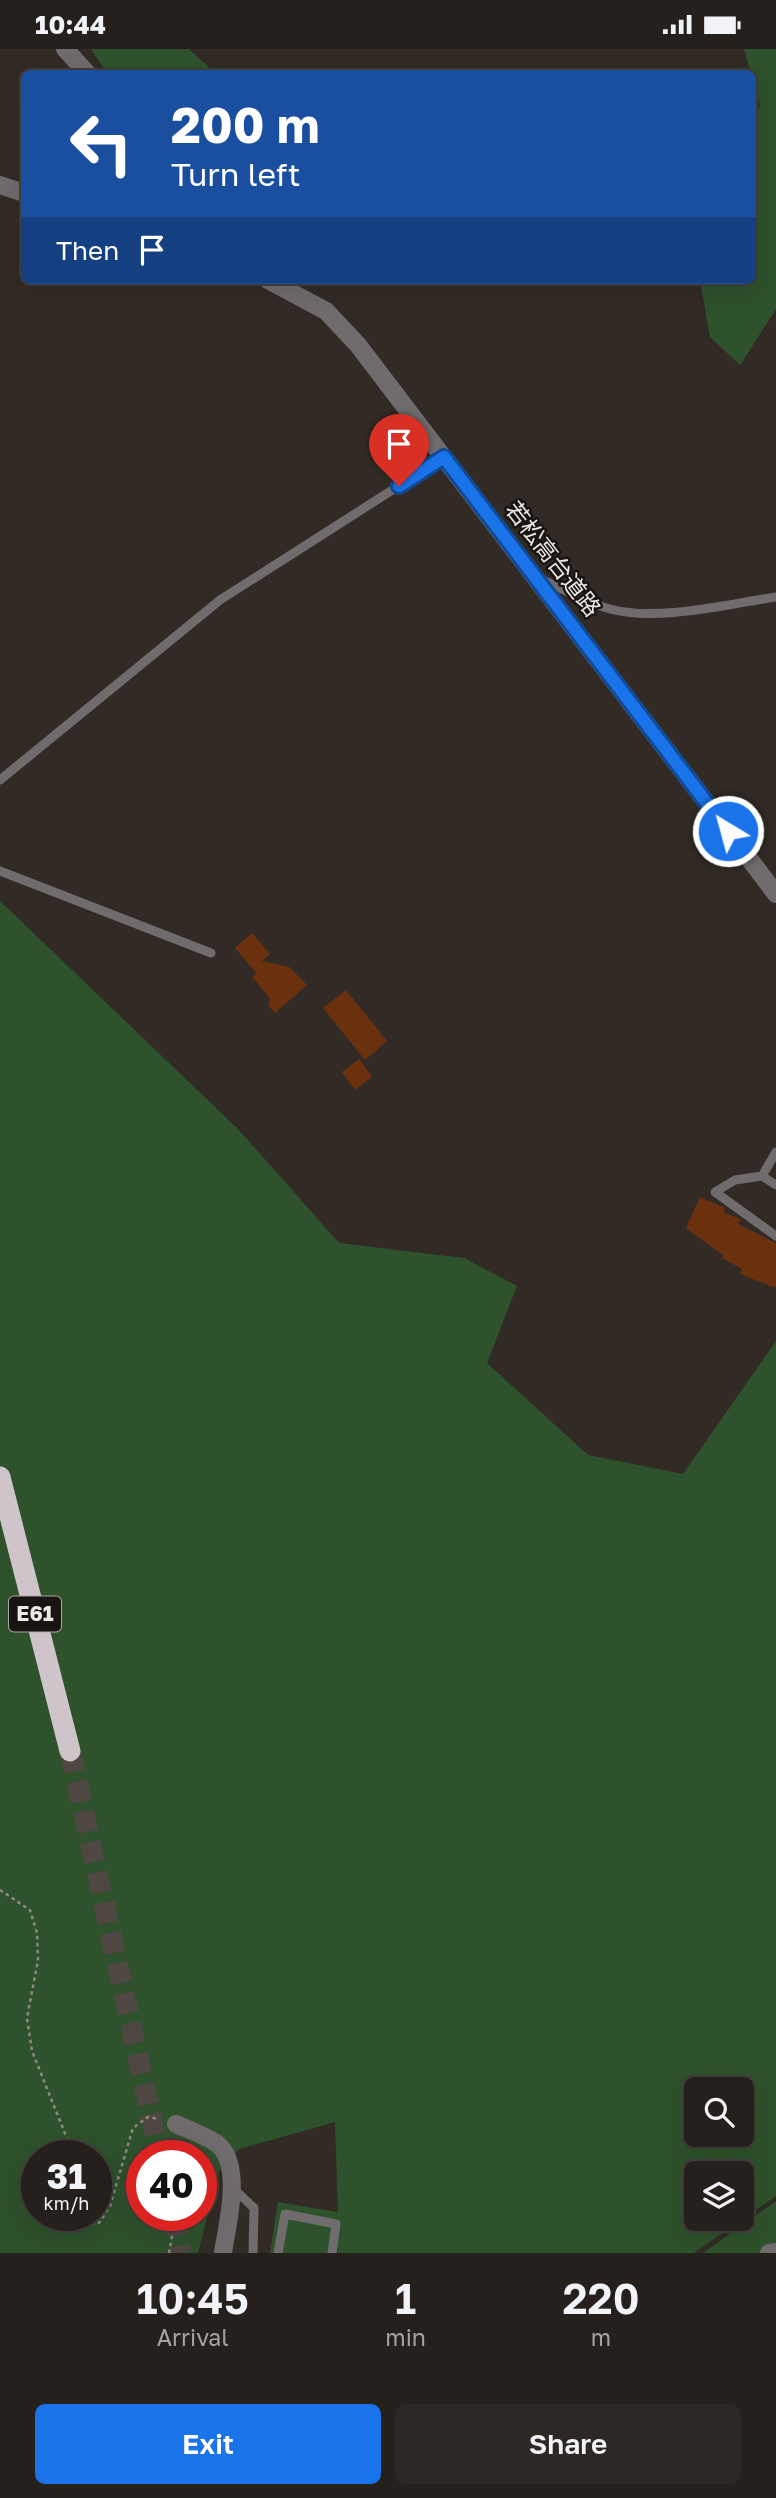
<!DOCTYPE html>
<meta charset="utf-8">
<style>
body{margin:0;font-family:"Golos Text","Noto Sans JP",sans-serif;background:#2e2825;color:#f1f3f6;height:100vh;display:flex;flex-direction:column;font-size:26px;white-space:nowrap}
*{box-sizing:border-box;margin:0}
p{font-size:23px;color:#a4a3a3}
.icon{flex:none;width:38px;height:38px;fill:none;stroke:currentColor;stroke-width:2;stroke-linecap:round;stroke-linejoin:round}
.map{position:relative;height:2204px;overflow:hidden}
.sheet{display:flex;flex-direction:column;background:#26201c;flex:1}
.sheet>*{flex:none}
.banner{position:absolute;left:21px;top:21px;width:735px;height:214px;border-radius:10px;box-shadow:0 7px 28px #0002,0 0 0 2px #423e3b;background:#1a4fa0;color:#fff;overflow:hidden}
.fabs{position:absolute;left:684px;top:2028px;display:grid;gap:14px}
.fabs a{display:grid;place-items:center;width:70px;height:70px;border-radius:10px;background:#26201c;box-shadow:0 7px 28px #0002,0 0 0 2px #423e3b;font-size:35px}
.speed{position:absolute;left:21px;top:2091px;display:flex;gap:14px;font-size:35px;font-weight:700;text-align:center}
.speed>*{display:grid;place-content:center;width:91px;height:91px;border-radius:50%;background:#26201c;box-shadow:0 7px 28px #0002,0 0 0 2px #423e3b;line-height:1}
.speed small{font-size:18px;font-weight:400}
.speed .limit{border:10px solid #d22;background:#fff;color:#111}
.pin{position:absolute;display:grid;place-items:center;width:60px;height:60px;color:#fff;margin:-72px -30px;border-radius:50% 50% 50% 0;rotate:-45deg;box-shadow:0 0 7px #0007}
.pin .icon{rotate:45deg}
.me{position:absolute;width:77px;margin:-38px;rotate:323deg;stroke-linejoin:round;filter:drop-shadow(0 0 5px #0008)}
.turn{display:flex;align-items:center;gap:24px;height:147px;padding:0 35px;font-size:32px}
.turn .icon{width:91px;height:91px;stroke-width:2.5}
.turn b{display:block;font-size:49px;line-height:60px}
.then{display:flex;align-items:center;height:66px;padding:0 35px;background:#0003;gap:14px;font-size:26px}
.eta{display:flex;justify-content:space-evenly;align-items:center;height:119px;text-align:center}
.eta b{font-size:42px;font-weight:600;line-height:49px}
.primary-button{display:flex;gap:14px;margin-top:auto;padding:14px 35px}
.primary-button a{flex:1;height:80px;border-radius:10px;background:#1a73e8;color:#fff;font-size:28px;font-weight:600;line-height:80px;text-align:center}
.primary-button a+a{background:#2e2825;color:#f1f3f6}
.status{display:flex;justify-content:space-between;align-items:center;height:49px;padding:0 35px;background:#26201c;direction:ltr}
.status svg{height:19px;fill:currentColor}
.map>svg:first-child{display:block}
</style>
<div class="status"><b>10:44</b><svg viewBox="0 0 49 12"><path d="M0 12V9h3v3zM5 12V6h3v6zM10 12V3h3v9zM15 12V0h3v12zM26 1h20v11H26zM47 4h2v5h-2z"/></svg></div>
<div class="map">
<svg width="776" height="2204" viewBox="0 0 776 2204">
<rect width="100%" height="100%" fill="#322b25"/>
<path fill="#2e522c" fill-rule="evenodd" d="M 91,0 L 189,0 L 215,24 L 107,24 Z
M 744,0 L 776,0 L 776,260 L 740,316 L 710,288 L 701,237 L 703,231 L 752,231 L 752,80 L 760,57 Z
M 0,852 L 238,1080 L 339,1194 L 464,1209 L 517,1237 L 487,1314 L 588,1406 L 683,1425 L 776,1292 L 776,2147 L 694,2204 L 338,2204 L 338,2200 L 337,2204 L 270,2204 L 278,2153 L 338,2163 L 335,2073 L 239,2100 L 219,2122 L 198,2204 L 0,2204 ZM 696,2040 L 742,2040 L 742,2086 L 696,2086 ZM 37,2107 L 96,2107 L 96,2166 L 37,2166 ZM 142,2107 L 201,2107 L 201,2166 L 142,2166 ZM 696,2124 L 742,2124 L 742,2170 L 696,2170 Z
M 776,2152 L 776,2204 L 703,2204 Z"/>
<path fill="#6b300e" d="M 252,884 L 270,905 L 262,912 L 289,918 L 307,936 L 275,964 L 268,956 L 270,949 L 252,928 L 257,925 L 235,899 Z
M 346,941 L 387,992 L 365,1011 L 323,959 Z
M 359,1010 L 372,1028 L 355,1041 L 342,1023 Z
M 700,1148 L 725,1159 L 724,1164 L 741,1170 L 738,1175 L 776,1194 L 776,1239 L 740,1225 L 742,1220 L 722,1209 L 723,1206 L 686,1179 Z"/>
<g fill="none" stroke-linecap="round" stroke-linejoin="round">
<path stroke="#4e4742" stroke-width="21" stroke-dasharray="21 10" stroke-linecap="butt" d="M 70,1702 L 160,2107
M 173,2166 L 181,2204"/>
<path stroke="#8f8984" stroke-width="2.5" stroke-dasharray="3.5 3.5" stroke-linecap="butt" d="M 0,1841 L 30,1861 L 37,1884 L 38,1911 L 27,1969 L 32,2002 L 74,2107
M 75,2166 L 80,2175 L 99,2174 L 110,2157 L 133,2079 L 148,2068 L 159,2070
M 169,2204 L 176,2166"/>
<path stroke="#706c6e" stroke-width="9" d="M 541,530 C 563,540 587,554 610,560 C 658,573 727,555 776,548
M 0,731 L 220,551 L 444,408
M 0,822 L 211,904
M 762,1127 L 776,1103
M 776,1136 L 762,1127 L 735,1131 L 715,1143 L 776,1187
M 234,2140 L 254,2159 L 253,2204
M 278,2204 L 285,2165 L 336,2175 L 332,2204"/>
<path stroke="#706c6e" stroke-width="18" d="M 65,0 L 87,24
M 176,2075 C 189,2081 204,2086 216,2094 C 244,2114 227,2175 223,2204
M 769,2204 L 776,2203"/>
<path stroke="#706c6e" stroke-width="18" d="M 0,136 L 24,144
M 268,231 L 326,262 L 358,296 L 776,845"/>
<path stroke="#cec4c9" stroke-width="21" d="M 0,1428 L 70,1702"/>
</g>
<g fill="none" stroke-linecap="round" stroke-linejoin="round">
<g stroke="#114b97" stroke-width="18">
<path id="route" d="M 399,437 L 444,408 L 728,782"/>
</g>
<use href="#route" stroke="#1a73e8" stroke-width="12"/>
</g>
<g text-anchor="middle" stroke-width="5" stroke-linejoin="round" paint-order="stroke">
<rect fill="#171412" stroke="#ada8a5" stroke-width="2" x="9" y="1547.5" width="52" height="35" rx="5"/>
<g font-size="21" font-weight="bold" fill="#ede8e4">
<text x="35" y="1572">E61</text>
</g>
<g font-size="23" fill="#ede8e4" stroke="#171412">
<text transform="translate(553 510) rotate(52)" y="8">若松高台道路</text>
</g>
</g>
</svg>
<div class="fabs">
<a><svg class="icon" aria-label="search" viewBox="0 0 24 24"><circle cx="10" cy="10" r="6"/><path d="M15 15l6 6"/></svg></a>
<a><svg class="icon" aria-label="layers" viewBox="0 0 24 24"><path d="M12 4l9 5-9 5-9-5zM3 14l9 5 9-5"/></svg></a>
</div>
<div class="speed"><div>31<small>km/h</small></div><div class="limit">40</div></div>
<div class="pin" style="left:399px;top:437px;background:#d93025"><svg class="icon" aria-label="arrive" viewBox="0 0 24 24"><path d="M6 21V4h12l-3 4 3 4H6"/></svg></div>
<svg class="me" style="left:728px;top:782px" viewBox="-20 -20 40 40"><circle r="17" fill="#1a73e8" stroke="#fff" stroke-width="3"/><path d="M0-11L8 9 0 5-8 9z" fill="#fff"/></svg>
<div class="banner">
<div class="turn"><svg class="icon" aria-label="left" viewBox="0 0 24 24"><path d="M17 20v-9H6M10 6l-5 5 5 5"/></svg><div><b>200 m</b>Turn left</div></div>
<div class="then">Then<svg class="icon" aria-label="arrive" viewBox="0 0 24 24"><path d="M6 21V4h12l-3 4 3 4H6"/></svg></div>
</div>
</div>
<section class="sheet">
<div class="eta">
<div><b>10:45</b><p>Arrival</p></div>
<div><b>1</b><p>min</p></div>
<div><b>220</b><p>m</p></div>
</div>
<div class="primary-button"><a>Exit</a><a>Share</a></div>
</section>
